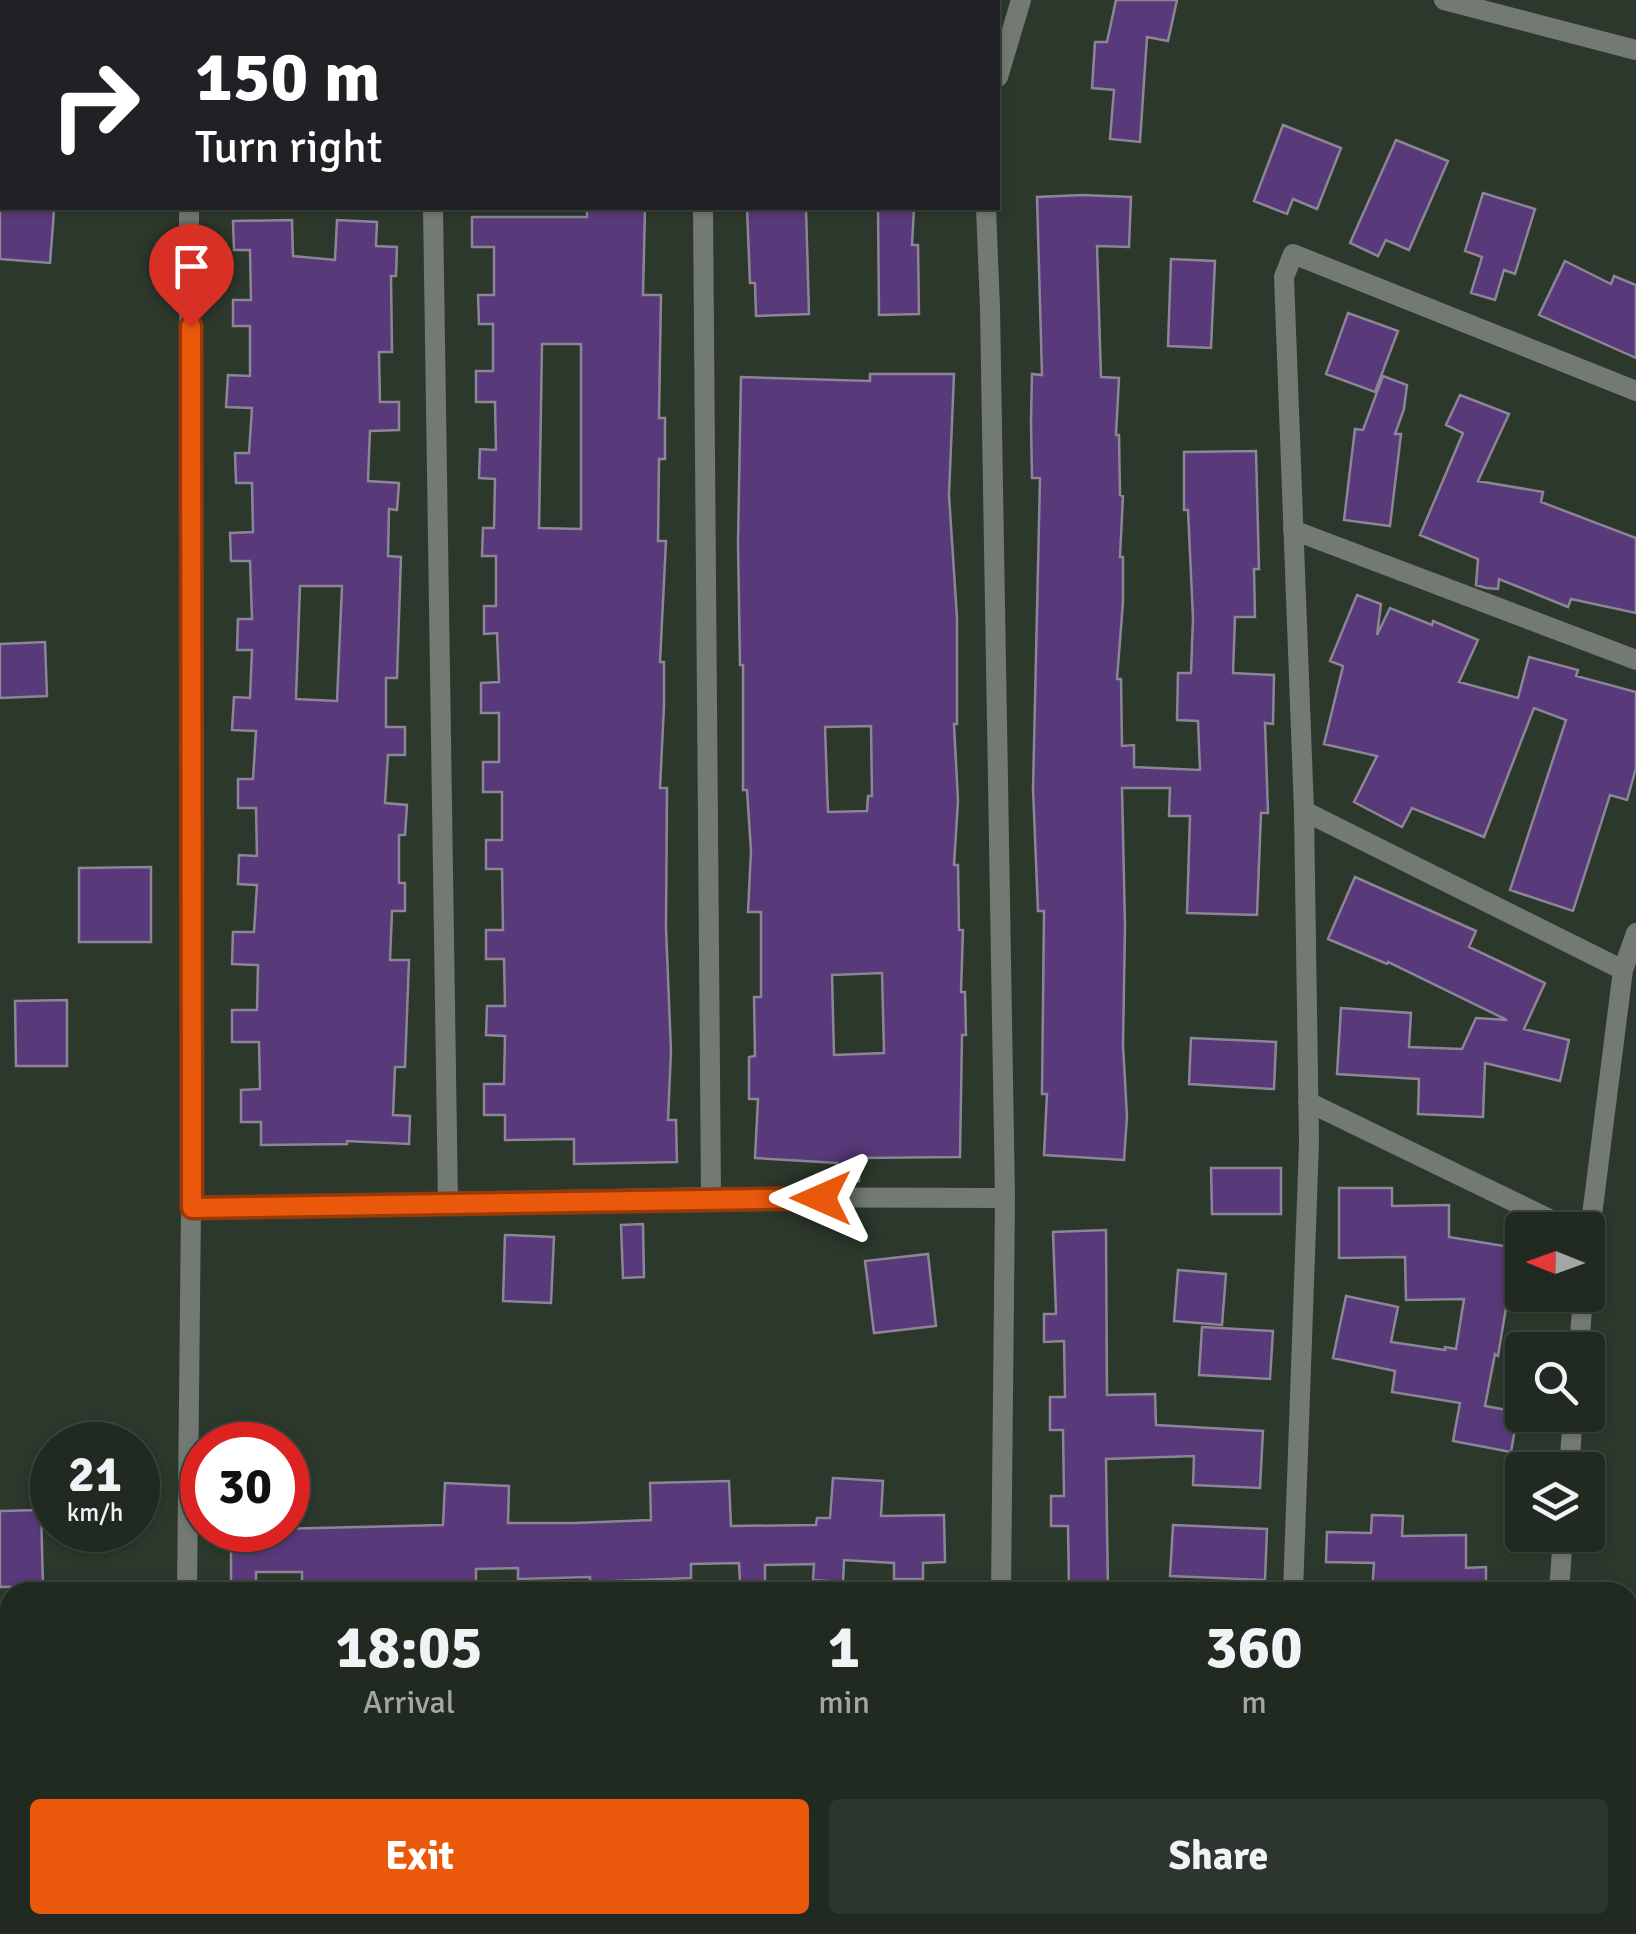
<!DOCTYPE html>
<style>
body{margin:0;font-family:Signika,sans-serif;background:#2d362e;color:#f1f3f6;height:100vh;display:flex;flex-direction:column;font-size:38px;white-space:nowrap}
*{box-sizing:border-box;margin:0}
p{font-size:32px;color:#a2a7a5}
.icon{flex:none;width:55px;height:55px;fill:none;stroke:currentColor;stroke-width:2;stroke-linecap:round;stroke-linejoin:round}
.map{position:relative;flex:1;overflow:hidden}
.panel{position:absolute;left:0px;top:1582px;width:1638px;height:352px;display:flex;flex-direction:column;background:#212a21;border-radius:30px 30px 0 0;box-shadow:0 2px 8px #0004,0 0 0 2px #3e463f}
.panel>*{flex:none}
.top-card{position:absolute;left:0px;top:0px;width:1000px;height:210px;box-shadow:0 2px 8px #0004,0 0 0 2px #3e463f;background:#202124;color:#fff;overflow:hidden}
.needle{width:65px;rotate:271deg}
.fabs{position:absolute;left:1505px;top:1212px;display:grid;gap:20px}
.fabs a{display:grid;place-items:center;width:100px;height:100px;border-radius:10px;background:#212a21;box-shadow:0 2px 8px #0004,0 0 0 2px #3e463f;font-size:50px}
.speed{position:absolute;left:30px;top:1422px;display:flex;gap:20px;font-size:50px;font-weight:700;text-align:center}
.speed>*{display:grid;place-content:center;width:130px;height:130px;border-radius:50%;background:#212a21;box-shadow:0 2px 8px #0004,0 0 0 2px #3e463f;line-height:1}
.speed small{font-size:25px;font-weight:400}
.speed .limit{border:15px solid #d22;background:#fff;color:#111}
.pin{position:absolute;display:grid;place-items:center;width:85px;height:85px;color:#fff;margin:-102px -42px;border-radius:50% 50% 50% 0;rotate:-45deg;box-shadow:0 0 10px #0007}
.pin .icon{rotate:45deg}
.me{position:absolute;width:110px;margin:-55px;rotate:270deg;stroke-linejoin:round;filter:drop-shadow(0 0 8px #0008)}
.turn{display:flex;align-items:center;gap:35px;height:210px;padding:0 30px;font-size:45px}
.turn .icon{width:130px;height:130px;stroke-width:2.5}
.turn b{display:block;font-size:70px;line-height:85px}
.eta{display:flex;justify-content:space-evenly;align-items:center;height:170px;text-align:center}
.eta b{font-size:60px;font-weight:700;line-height:70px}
.action{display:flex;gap:20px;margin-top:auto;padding:20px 30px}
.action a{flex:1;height:115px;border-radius:10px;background:#ea580c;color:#fff;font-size:40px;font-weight:700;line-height:115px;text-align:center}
.action a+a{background:#2d362e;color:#f1f3f6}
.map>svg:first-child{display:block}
</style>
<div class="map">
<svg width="1636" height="1934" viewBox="0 0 1636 1934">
<rect width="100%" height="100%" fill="#2c382c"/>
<path fill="#583979" stroke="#8c8596" stroke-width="2.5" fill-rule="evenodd" d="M 1116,0 L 1177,0 L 1168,41 L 1147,37 L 1140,142 L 1110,139 L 1114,90 L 1092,88 L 1095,42 L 1107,42 Z
M 1283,125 L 1341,148 L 1317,209 L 1293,199 L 1287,214 L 1254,201 Z
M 1396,140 L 1448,161 L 1409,250 L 1386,240 L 1378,256 L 1350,243 Z
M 1483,193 L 1535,209 L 1515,274 L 1504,270 L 1495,300 L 1471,293 L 1482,257 L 1465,251 Z
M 1082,195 L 1131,197 L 1129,247 L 1097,246 L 1101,377 L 1119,378 L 1116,435 L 1119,435 L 1120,495 L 1123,496 L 1120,557 L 1123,557 L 1123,602 L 1117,679 L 1121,679 L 1122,746 L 1134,745 L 1134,767 L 1200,770 L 1198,721 L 1177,720 L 1178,673 L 1191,673 L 1193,618 L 1188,510 L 1184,510 L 1184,452 L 1256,451 L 1259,569 L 1254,569 L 1255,617 L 1235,617 L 1233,673 L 1274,675 L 1273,724 L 1265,723 L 1268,813 L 1261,813 L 1257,915 L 1187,913 L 1190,816 L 1169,816 L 1170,788 L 1122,788 L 1125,926 L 1123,1045 L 1127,1117 L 1124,1160 L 1044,1155 L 1047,1094 L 1042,1094 L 1044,911 L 1038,911 L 1033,789 L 1040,478 L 1032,478 L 1031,420 L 1032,374 L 1042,375 L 1037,197 Z
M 0,207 L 54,211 L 50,263 L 0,259 Z
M 587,208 L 645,208 L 643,295 L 661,295 L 659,418 L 665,418 L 665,459 L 659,459 L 658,541 L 666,541 L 660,662 L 664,662 L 664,706 L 660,788 L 667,788 L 666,928 L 671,1051 L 668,1120 L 676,1120 L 677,1162 L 574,1164 L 574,1139 L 505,1140 L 505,1115 L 484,1115 L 484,1084 L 504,1084 L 505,1036 L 486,1035 L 487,1006 L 505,1006 L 504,959 L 486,959 L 486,930 L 503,930 L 502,869 L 486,869 L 486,840 L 502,840 L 502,792 L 483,792 L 483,762 L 499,762 L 499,713 L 481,713 L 481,683 L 499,682 L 497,633 L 484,634 L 484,606 L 496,606 L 496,556 L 482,556 L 483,528 L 494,528 L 495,479 L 479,478 L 480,449 L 496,450 L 495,402 L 476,402 L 476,371 L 493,371 L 493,324 L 479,324 L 478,295 L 494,295 L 494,247 L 472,247 L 472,217 L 587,217 ZM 542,344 L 581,344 L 581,529 L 539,528 Z
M 747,208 L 806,208 L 809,314 L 756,316 L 755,283 L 750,283 Z
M 878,208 L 914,208 L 912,245 L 918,245 L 919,314 L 879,315 Z
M 292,220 L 293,256 L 335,260 L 337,220 L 377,222 L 376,246 L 397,247 L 396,276 L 391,276 L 392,352 L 379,352 L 380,402 L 399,402 L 399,430 L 370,431 L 368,481 L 399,483 L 397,510 L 389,509 L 388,556 L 401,557 L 397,678 L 386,678 L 386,727 L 405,727 L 405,755 L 388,755 L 385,803 L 407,805 L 405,835 L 399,835 L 399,883 L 405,883 L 405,911 L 392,911 L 390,960 L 409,960 L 405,1067 L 395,1067 L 393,1115 L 410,1116 L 409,1144 L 347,1141 L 347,1144 L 261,1145 L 261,1122 L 241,1122 L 241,1090 L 260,1089 L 259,1042 L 232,1042 L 232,1010 L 257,1010 L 258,965 L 232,964 L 233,932 L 254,932 L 257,885 L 238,884 L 239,855 L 257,856 L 256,808 L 238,808 L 238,779 L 253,779 L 256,731 L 232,730 L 234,697 L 250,698 L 252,650 L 237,650 L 238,619 L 252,619 L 250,561 L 231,561 L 230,533 L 253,532 L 252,483 L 236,483 L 235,453 L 249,453 L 252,408 L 226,407 L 228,375 L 250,376 L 250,326 L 233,326 L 233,300 L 251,300 L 250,250 L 234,250 L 233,221 ZM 300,586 L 342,586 L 337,701 L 296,699 Z
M 1171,259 L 1215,261 L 1211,348 L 1168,346 Z
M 1565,261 L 1611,284 L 1614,276 L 1636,285 L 1636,358 L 1539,315 Z
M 1348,313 L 1398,331 L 1375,392 L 1326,374 Z
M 870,374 L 954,374 L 949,495 L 957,618 L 957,724 L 954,724 L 958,801 L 954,865 L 958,865 L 959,930 L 963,930 L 961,992 L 965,992 L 966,1035 L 962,1035 L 960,1157 L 859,1158 L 859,1181 L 837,1181 L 837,1163 L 755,1158 L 758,1099 L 749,1099 L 749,1057 L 755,1056 L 754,997 L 761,997 L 761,912 L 748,912 L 751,851 L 747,790 L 743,790 L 743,665 L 740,665 L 738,542 L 741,377 L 870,381 ZM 871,726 L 872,796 L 868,796 L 867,811 L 828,812 L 825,727 ZM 882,973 L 884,1053 L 834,1055 L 832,975 Z
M 1383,376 L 1407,385 L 1404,409 L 1395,434 L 1401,434 L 1390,526 L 1344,520 L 1355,429 L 1363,430 Z
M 1460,395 L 1509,414 L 1478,481 L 1543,492 L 1541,502 L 1636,538 L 1636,613 L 1571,599 L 1568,607 L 1499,579 L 1498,589 L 1486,588 L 1476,585 L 1478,559 L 1420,535 L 1463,433 L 1446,425 Z
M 1357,595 L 1381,604 L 1377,635 L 1390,608 L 1432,625 L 1433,621 L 1478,640 L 1459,682 L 1518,698 L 1529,657 L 1578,670 L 1576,676 L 1636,692 L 1636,768 L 1627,800 L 1610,795 L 1573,911 L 1510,890 L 1566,720 L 1534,708 L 1484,837 L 1412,808 L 1402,827 L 1354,802 L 1377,756 L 1324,744 L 1343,666 L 1330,661 Z
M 45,642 L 47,696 L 0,698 L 0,644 Z
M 151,867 L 151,942 L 79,942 L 79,868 Z
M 1355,877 L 1476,931 L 1469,947 L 1545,983 L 1524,1029 L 1569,1040 L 1560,1081 L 1485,1063 L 1483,1117 L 1418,1114 L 1419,1079 L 1337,1074 L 1341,1008 L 1411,1013 L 1409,1047 L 1462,1049 L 1476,1018 L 1507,1020 L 1388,962 L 1387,964 L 1328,939 Z
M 67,1000 L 67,1066 L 16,1066 L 15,1001 Z
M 1191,1038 L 1276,1042 L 1274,1089 L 1189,1084 Z
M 1211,1168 L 1281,1168 L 1281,1214 L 1212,1214 Z
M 1339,1188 L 1392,1188 L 1392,1206 L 1449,1205 L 1449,1237 L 1516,1248 L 1498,1356 L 1495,1354 L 1485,1406 L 1518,1412 L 1511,1452 L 1453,1441 L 1460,1403 L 1392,1392 L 1395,1371 L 1333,1358 L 1346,1296 L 1398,1307 L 1391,1342 L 1445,1350 L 1445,1347 L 1456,1349 L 1464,1299 L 1406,1300 L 1405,1257 L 1339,1258 Z
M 643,1224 L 644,1277 L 623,1278 L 621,1225 Z
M 1106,1230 L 1107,1395 L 1155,1394 L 1156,1425 L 1263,1431 L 1260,1488 L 1193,1485 L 1194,1456 L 1106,1459 L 1108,1592 L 1069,1592 L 1068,1526 L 1051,1526 L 1051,1496 L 1064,1496 L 1063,1430 L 1050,1430 L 1050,1397 L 1065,1397 L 1064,1341 L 1044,1342 L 1044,1314 L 1056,1314 L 1053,1232 Z
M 505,1235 L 554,1237 L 551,1303 L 503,1301 Z
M 928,1254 L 936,1326 L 874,1333 L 865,1261 Z
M 1178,1270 L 1226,1274 L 1222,1325 L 1174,1321 Z
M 1202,1327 L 1273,1331 L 1270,1379 L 1199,1375 Z
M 833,1478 L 883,1481 L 881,1516 L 944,1515 L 945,1562 L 923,1563 L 923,1579 L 894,1579 L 894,1563 L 844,1560 L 843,1582 L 813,1580 L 814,1564 L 765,1565 L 765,1581 L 740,1582 L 739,1563 L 691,1564 L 691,1578 L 590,1582 L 590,1577 L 518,1579 L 518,1568 L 476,1569 L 476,1584 L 412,1584 L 413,1592 L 376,1592 L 302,1590 L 302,1572 L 256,1572 L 256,1589 L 231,1589 L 231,1530 L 443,1525 L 445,1483 L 509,1486 L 508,1523 L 574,1523 L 651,1520 L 650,1483 L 729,1481 L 731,1526 L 816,1525 L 817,1518 L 830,1518 Z
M 41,1510 L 43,1586 L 0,1587 L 0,1511 Z
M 1372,1515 L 1403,1516 L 1402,1536 L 1466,1535 L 1466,1568 L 1486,1567 L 1486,1592 L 1372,1592 L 1374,1563 L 1326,1562 L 1327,1532 L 1371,1533 Z
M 1173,1525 L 1267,1529 L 1265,1580 L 1170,1576 Z"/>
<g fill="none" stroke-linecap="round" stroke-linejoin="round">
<path stroke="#737973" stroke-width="20" d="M 412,0 L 423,2
M 1444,0 L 1636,50
M 193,2 L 193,0
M 998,77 L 1021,0
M 433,208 L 448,1203
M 703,208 L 711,1197
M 986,208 L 990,308 L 1005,1198 L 1001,1592
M 1293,530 L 1636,660
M 1304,811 L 1623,970
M 1308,1102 L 1572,1230
M 191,1207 L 711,1197 L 1005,1198
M 1588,1247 L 1623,970 L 1636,933
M 1579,1350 L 1583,1295
M 1569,1470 L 1573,1415
M 187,1592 L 191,1207 L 189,208
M 1293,1592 L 1309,1142 L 1304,811 L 1284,277 L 1293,254 L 1636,391
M 1559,1592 L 1563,1535
M 188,1925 L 188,1934
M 1281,1934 L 1281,1925
M 1530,1934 L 1531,1925"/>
</g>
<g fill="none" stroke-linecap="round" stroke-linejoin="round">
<g stroke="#983908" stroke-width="25">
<path id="route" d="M 191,326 L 192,1208 L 821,1198"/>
</g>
<use href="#route" stroke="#ea580c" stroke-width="18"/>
</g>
</svg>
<div class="fabs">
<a><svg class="needle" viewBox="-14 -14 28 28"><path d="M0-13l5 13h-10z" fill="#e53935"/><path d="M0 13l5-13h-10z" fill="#a2a7a5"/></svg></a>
<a><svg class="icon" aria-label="search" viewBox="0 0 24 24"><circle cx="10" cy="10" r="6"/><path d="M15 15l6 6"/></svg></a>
<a><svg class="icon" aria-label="layers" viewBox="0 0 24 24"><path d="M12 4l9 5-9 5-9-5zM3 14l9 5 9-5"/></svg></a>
</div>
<div class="speed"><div>21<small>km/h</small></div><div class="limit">30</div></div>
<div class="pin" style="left:191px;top:326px;background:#d93025"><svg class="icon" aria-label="arrive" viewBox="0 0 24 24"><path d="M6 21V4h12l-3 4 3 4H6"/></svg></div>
<svg class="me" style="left:821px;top:1198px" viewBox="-20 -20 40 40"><path d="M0-17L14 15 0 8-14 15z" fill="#ea580c" stroke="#fff" stroke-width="4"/></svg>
<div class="top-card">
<div class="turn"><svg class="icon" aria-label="right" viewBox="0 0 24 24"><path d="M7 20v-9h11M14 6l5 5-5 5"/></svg><div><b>150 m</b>Turn right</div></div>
</div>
<section class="panel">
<div class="eta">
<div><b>18:05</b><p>Arrival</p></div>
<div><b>1</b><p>min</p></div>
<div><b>360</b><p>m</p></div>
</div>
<div class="action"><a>Exit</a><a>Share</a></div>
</section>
</div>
